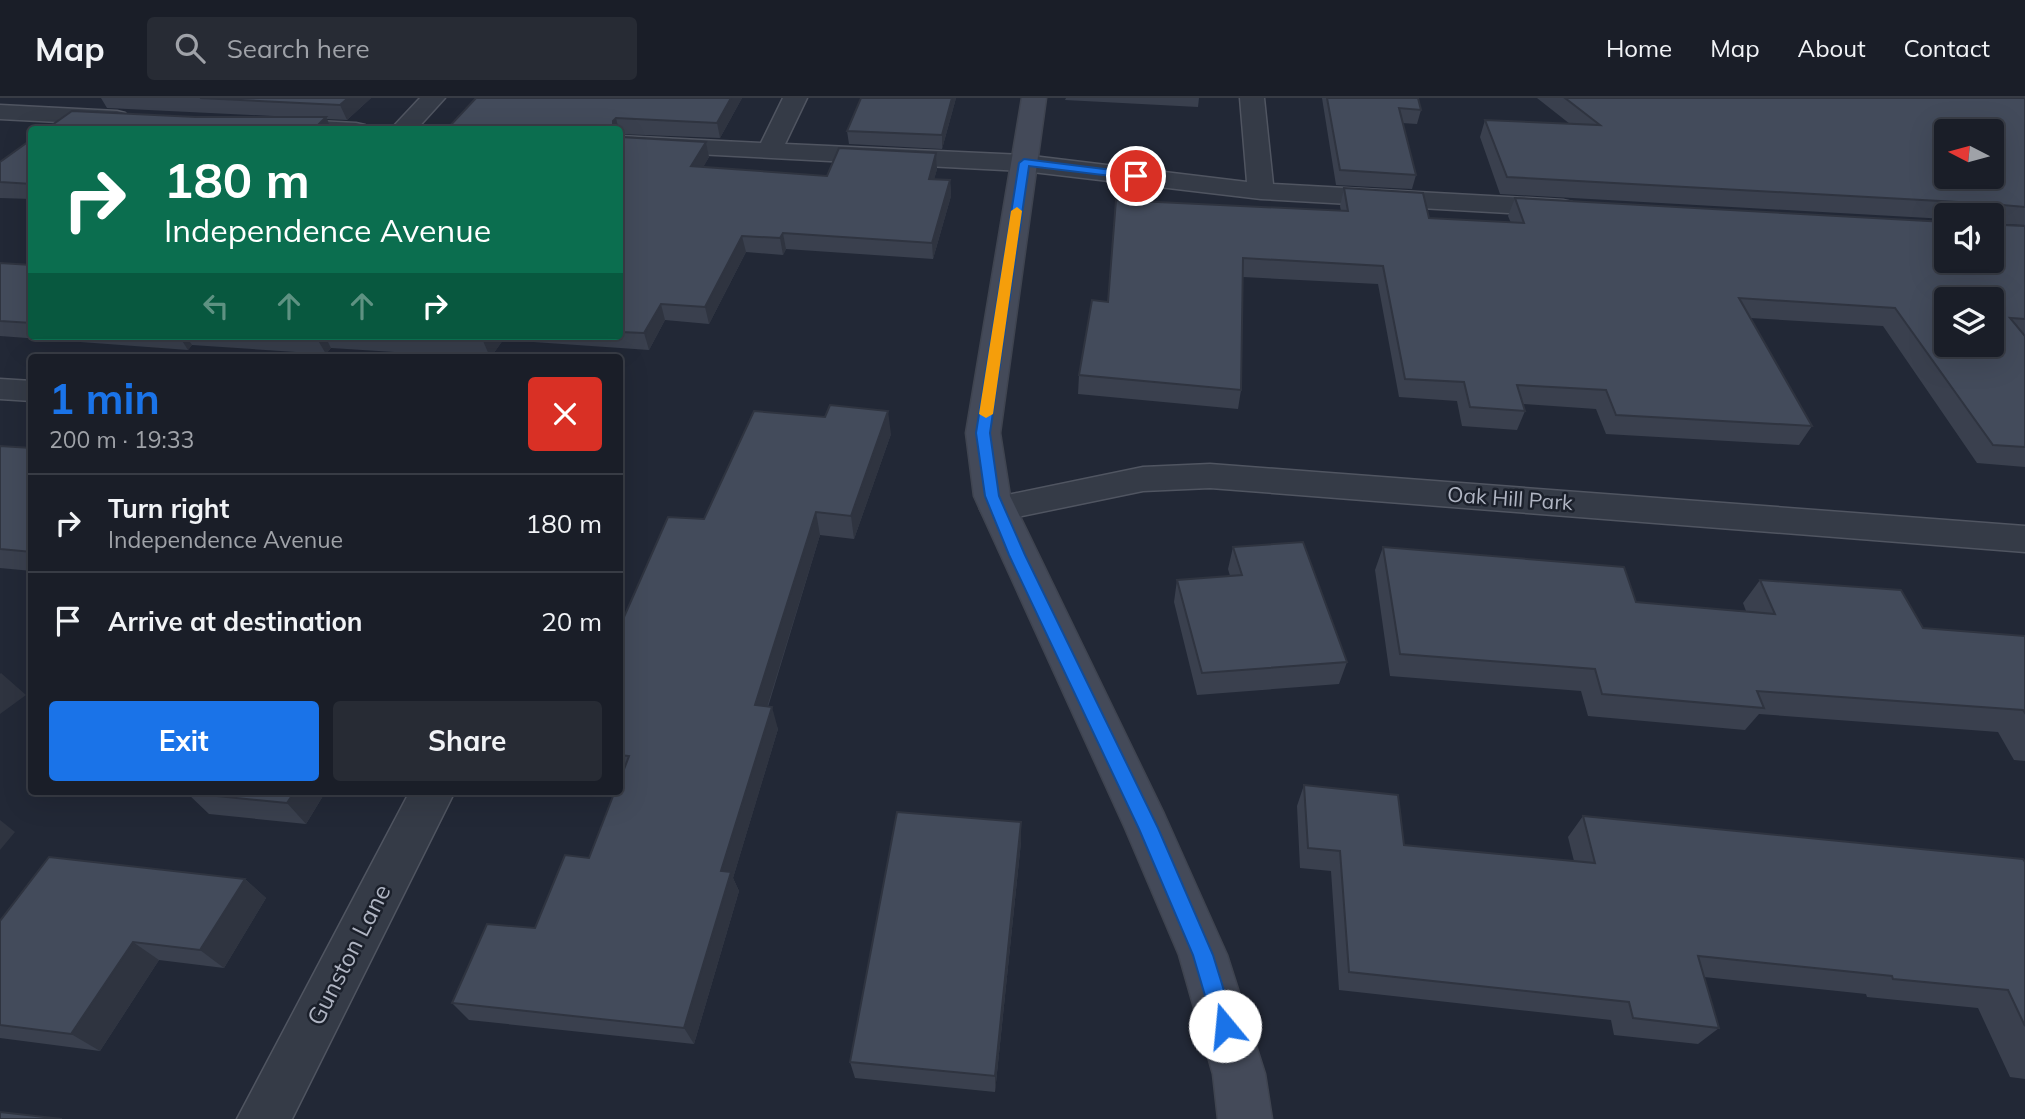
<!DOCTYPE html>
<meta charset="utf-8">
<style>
body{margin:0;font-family:Mulish,sans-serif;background:#272b34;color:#f1f3f6;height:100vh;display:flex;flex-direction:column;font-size:26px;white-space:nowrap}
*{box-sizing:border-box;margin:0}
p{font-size:23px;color:#9fa2a8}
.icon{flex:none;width:38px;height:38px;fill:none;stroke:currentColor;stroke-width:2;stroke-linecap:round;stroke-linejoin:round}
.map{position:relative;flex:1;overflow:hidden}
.panel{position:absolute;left:28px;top:256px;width:595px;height:441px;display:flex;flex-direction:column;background:#1a1e28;border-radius:7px;box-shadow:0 7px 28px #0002,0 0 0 2px #383c45}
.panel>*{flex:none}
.hud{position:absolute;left:28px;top:28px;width:595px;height:214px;border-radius:7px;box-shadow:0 7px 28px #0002,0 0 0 2px #383c45;background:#0b6e4f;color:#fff;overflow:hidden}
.needle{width:46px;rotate:276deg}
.controls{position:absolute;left:1934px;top:21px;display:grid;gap:14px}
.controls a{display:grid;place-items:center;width:70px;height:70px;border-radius:7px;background:#1a1e28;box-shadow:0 7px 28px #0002,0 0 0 2px #383c45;font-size:35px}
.pin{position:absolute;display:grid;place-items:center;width:60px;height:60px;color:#fff;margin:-30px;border:4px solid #fff;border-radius:50%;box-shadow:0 2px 7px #0007}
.me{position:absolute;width:77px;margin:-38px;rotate:343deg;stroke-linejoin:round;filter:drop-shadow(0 0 5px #0008)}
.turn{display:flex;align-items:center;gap:24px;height:147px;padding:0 21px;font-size:32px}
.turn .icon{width:91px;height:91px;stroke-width:2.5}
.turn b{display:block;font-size:49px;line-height:60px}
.lanes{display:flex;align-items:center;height:66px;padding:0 21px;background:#0003;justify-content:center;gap:35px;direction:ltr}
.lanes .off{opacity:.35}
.round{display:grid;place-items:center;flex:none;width:74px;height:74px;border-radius:7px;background:#272b34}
.headline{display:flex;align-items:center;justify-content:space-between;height:119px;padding:0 21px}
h1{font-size:42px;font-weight:700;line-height:52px;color:#1a73e8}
.button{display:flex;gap:14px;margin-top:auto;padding:14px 21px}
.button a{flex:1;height:80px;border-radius:7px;background:#1a73e8;color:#fff;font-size:28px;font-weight:700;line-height:80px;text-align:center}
.button a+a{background:#272b34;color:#f1f3f6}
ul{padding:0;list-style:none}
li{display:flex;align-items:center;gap:21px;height:98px;padding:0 21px;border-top:2px solid #383c45}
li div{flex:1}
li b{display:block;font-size:26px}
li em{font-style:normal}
header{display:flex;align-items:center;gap:42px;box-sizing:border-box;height:98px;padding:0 35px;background:#1a1e28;border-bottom:2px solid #383c45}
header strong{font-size:33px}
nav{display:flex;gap:38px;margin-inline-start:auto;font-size:24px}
.search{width:490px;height:63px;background:#272b34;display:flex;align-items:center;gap:18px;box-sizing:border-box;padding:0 24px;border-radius:7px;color:#9fa2a8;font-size:26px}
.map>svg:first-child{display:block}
</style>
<header>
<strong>Map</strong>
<div class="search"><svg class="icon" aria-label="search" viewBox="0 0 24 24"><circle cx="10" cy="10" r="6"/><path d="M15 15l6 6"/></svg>Search here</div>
<nav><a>Home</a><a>Map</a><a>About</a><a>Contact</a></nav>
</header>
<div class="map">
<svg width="2025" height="1021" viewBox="0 0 2025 1021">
<rect width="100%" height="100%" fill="#222836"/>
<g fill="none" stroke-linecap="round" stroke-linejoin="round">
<g stroke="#505561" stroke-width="3">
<path id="street" d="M 420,0 L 445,0 L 416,32 L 390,32 Z
M 783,0 L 807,0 L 785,46 L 1024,57 L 1247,84 L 1240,0 L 1264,0 L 1273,86 L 1563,102 L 1572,104 L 1576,110 L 1572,116 L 1563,118 L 1261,101 L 1024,73 L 620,52 L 620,38 L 761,45 Z
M 0,7 L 117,13 L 125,15 L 129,20 L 125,25 L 117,27 L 0,21 Z
M 278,21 L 356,25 L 365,27 L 368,32 L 268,32 L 266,28 L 270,23 Z
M 0,281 L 32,283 L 32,303 L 0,301 Z
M 1210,366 L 2025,428 L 2025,454 L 1210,390 L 1143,393 L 998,423 L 985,420 L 980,411 L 985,402 L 998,399 L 1143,369 Z
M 410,693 L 455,693 L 292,1021 L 237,1021 Z"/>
</g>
<g stroke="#3f4450" stroke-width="3">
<path id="secondary" d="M 1022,0 L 1046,0 L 1000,335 L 1010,398 L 1164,716 L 1227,857 L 1265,976 L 1272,1021 L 1218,1021 L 1213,976 L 1179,857 L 1125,730 L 974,398 L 966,335 Z"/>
</g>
<use href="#street" fill="#353b47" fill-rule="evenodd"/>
<use href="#secondary" fill="#444a59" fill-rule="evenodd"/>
</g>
<path fill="#3a404e" d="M 101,0 L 371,0 L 347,22 L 327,21 L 332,32 L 45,32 L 196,19 L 293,19 L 107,10 Z
M 476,0 L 742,0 L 720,40 L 620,36 L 620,32 L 446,32 Z
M 956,0 L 942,51 L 849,46 L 847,33 Z
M 1066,0 L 1199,0 L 1198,9 L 1065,2 Z
M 1322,0 L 1418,0 L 1421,12 L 1417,26 L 1402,25 L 1416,77 L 1412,91 L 1336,87 Z
M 1537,0 L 2025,0 L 2025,127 L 2003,126 L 2003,127 L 2025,128 L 2025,369 L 1977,365 L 1883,228 L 1750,220 L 1812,328 L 1799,347 L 1606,336 L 1596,311 L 1523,306 L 1525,313 L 1517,332 L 1462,328 L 1457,303 L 1399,299 L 1378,186 L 1243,179 L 1241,292 L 1238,311 L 1078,296 L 1079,277 L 1108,204 L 1341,113 L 1340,108 L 1344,90 L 1429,120 L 1511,125 L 1508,118 L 1515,100 L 1946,163 L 1992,117 L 1946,117 L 1946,121 L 1500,96 L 1480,39 L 1485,22 L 1570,26 Z
M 620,39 L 706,44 L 709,59 L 703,69 L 827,78 L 936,55 L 937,71 L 934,81 L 950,82 L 951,98 L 933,161 L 786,151 L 783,157 L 746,154 L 709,226 L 665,222 L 649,252 L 503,242 L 491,259 L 473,259 L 331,250 L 326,256 L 192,247 L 188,252 L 0,238 L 0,165 L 32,167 L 32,238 L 620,238 Z
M 32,41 L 32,101 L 0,100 L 0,64 Z
M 891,336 L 854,441 L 820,437 L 768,609 L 778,631 L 733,780 L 739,793 L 694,946 L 469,922 L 452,905 L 535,830 L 589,760 L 622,677 L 620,677 L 620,528 L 704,421 Z
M 0,348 L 32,350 L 32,473 L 0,470 Z
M 1233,449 L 1347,564 L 1339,586 L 1197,597 L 1174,504 L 1177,482 L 1230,478 L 1228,471 Z
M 1383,449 L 1636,504 L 1746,513 L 1743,505 L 1760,482 L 1923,530 L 2025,538 L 2025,663 L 2014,662 L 1998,634 L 1759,616 L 1745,632 L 1588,618 L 1581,593 L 1390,578 L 1375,472 Z
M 1304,687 L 1404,747 L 1574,763 L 1568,739 L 1583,718 L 2025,764 L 2025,981 L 2010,979 L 1978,910 L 1867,899 L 1866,896 L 1704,879 L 1719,930 L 1698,946 L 1614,937 L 1611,922 L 1339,892 L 1331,773 L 1300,770 L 1297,708 Z
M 188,693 L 326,693 L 306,726 L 209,716 L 187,695 Z
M 1021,724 L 1021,744 L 995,994 L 855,980 L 850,964 Z
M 245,781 L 266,800 L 224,870 L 159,862 L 100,953 L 0,940 L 0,823 Z"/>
<path fill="#2f3440" d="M 348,0 L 371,0 L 347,22 L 340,7 Z
M 731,0 L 742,0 L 720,40 L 717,25 Z
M 952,0 L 956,0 L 942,51 L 942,37 Z
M 326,19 L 332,32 L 313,32 Z
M 616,20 L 619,32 L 613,32 L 613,23 Z
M 706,44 L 709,59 L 695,84 L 691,68 Z
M 936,55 L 937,71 L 930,97 L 929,81 Z
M 950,82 L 951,98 L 933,161 L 932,145 Z
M 783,135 L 786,151 L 783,157 L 780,140 Z
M 742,138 L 746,154 L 709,226 L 705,209 Z
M 661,206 L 665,222 L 649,252 L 644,235 Z
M 179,238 L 186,238 L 192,247 L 188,252 Z
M 318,238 L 325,238 L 331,250 L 326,256 L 316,239 Z
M 487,238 L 501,238 L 503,242 L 491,259 L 490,259 L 483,243 Z
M 888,313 L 891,336 L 854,441 L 851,418 Z
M 816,414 L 820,437 L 761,629 L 755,607 Z
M 1,575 L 26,597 L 0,616 L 0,576 Z
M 772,609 L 778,631 L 733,780 L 739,793 L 694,946 L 684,930 L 721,773 Z
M 295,693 L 326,693 L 306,726 L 287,705 Z
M 0,722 L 15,734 L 0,752 Z
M 1021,724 L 1021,744 L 995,994 L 995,978 Z
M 245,781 L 266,800 L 224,870 L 200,852 Z
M 133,844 L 159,862 L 100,953 L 71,936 Z"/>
<path fill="#434b5b" stroke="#2f3440" stroke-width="2" fill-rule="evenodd" d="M 200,0 L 348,0 L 340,7 Z
M 476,0 L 731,0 L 717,25 L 616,20 L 613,23 L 613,32 L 446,32 Z
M 861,0 L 952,0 L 942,37 L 847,33 Z
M 1327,0 L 1418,0 L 1421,12 L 1399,10 L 1416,77 L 1340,72 Z
M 1565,0 L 2025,0 L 2025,109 L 2003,107 L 2003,127 L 2025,128 L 2025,221 L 2010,220 L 2025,238 L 2025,349 L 1993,347 L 1895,210 L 1739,200 L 1812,328 L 1616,317 L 1606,292 L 1517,287 L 1525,313 L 1470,309 L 1464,284 L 1405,281 L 1383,168 L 1243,160 L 1241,292 L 1079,277 L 1092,202 L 1108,204 L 1116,102 L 1348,113 L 1344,90 L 1423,95 L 1429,120 L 1524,125 L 1515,100 L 1946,124 L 1946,163 L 1992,163 L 1992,117 L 1961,117 L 1961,106 L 1958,104 L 1507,79 L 1485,22 L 1600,27 ZM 1946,33 L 1992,33 L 1992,79 L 1946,79 ZM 1946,201 L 1992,201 L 1992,247 L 1946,247 Z
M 72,13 L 196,19 L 326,19 L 313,32 L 45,32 Z
M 620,39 L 706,44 L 691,68 L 827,78 L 839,50 L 936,55 L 929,81 L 950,82 L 932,145 L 783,135 L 780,140 L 742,138 L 705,209 L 661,206 L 644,235 L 620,234 Z
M 32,41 L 32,86 L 0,84 L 0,64 Z
M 0,165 L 32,167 L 32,225 L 0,223 Z
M 400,238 L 487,238 L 483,243 Z
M 830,307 L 888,313 L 851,418 L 816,414 L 755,607 L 772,609 L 721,773 L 731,774 L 684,930 L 452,905 L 487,826 L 535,830 L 565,757 L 589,760 L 615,693 L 620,693 L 620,682 L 629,658 L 620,657 L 620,528 L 668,419 L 704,421 L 754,313 L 825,319 Z
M 0,348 L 32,350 L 32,454 L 0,451 Z
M 1303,444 L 1347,564 L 1202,575 L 1177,482 L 1242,477 L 1233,449 Z
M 1383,449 L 1624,469 L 1636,504 L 1775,516 L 1760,482 L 1901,492 L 1923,530 L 2025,538 L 2025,615 L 2023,612 L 1757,593 L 1764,610 L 1602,596 L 1595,571 L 1400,556 Z
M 1304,687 L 1398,697 L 1404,747 L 1595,765 L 1583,718 L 2023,761 L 2025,764 L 2025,928 L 2008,892 L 1893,881 L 1892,878 L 1698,858 L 1719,930 L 1633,920 L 1629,904 L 1349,874 L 1340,753 L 1308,750 Z
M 188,693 L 295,693 L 287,705 L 187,695 Z
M 897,714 L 1021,724 L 995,978 L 850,964 Z
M 49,759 L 245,781 L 200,852 L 133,844 L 71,936 L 0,927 L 0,823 Z
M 0,1014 L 62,1021 L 0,1021 Z"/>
<path fill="#1a73e8" stroke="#114b97" stroke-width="2" d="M 1024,61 L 1136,75 L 1141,78 L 1136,81 L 1029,68 L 990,335 L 999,398 L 1025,457 L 1158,730 L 1213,857 L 1235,928 L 1232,935 L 1225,939 L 1217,935 L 1214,928 L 1193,857 L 1139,731 L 1009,457 L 985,398 L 976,335 L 1019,65 Z"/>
<path fill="#f59e0b" d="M 1017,109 L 1022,113 L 993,316 L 986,320 L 979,316 L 1011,113 Z"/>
<g text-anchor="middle" stroke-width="5" stroke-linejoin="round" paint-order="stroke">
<g font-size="21" fill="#b0b5c3" stroke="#1b202b">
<text transform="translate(1510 401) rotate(4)" y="7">Oak Hill Park</text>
</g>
<g font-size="24" fill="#b0b5c3" stroke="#1b202b">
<text transform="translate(349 857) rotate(-63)" y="8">Gunston Lane</text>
</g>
</g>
</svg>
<div class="controls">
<a><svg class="needle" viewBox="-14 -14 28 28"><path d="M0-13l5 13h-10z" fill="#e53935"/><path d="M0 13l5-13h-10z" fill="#9fa2a8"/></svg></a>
<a><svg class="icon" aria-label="sound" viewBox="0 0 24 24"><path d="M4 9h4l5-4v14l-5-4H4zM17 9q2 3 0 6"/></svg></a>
<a><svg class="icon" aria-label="layers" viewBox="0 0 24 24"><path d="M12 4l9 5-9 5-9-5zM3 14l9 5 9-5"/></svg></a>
</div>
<div class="pin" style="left:1136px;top:78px;background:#d93025"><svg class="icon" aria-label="arrive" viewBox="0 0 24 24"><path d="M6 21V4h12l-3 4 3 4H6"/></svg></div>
<svg class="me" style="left:1225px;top:928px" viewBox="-20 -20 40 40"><circle r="19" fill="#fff"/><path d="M0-13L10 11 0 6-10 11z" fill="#1a73e8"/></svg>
<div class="hud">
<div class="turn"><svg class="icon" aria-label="right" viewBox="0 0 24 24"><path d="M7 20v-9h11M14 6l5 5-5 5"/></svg><div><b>180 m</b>Independence Avenue</div></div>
<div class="lanes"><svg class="icon off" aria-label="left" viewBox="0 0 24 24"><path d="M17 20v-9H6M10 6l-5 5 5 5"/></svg><svg class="icon off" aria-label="ahead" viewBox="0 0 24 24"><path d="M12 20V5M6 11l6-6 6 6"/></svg><svg class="icon off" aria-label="ahead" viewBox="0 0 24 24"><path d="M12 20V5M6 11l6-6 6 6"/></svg><svg class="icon" aria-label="right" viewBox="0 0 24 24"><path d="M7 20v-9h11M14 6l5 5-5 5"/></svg></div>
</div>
<section class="panel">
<div class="headline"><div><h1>1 min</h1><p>200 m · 19:33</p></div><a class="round" style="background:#d93025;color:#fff"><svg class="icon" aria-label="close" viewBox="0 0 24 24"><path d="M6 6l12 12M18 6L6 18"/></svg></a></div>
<ul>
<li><svg class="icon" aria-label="right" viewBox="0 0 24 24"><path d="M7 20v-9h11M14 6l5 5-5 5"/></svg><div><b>Turn right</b><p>Independence Avenue</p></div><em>180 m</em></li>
<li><svg class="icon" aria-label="arrive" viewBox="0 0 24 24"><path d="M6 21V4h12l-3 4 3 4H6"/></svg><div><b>Arrive at destination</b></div><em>20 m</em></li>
</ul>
<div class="button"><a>Exit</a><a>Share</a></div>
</section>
</div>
